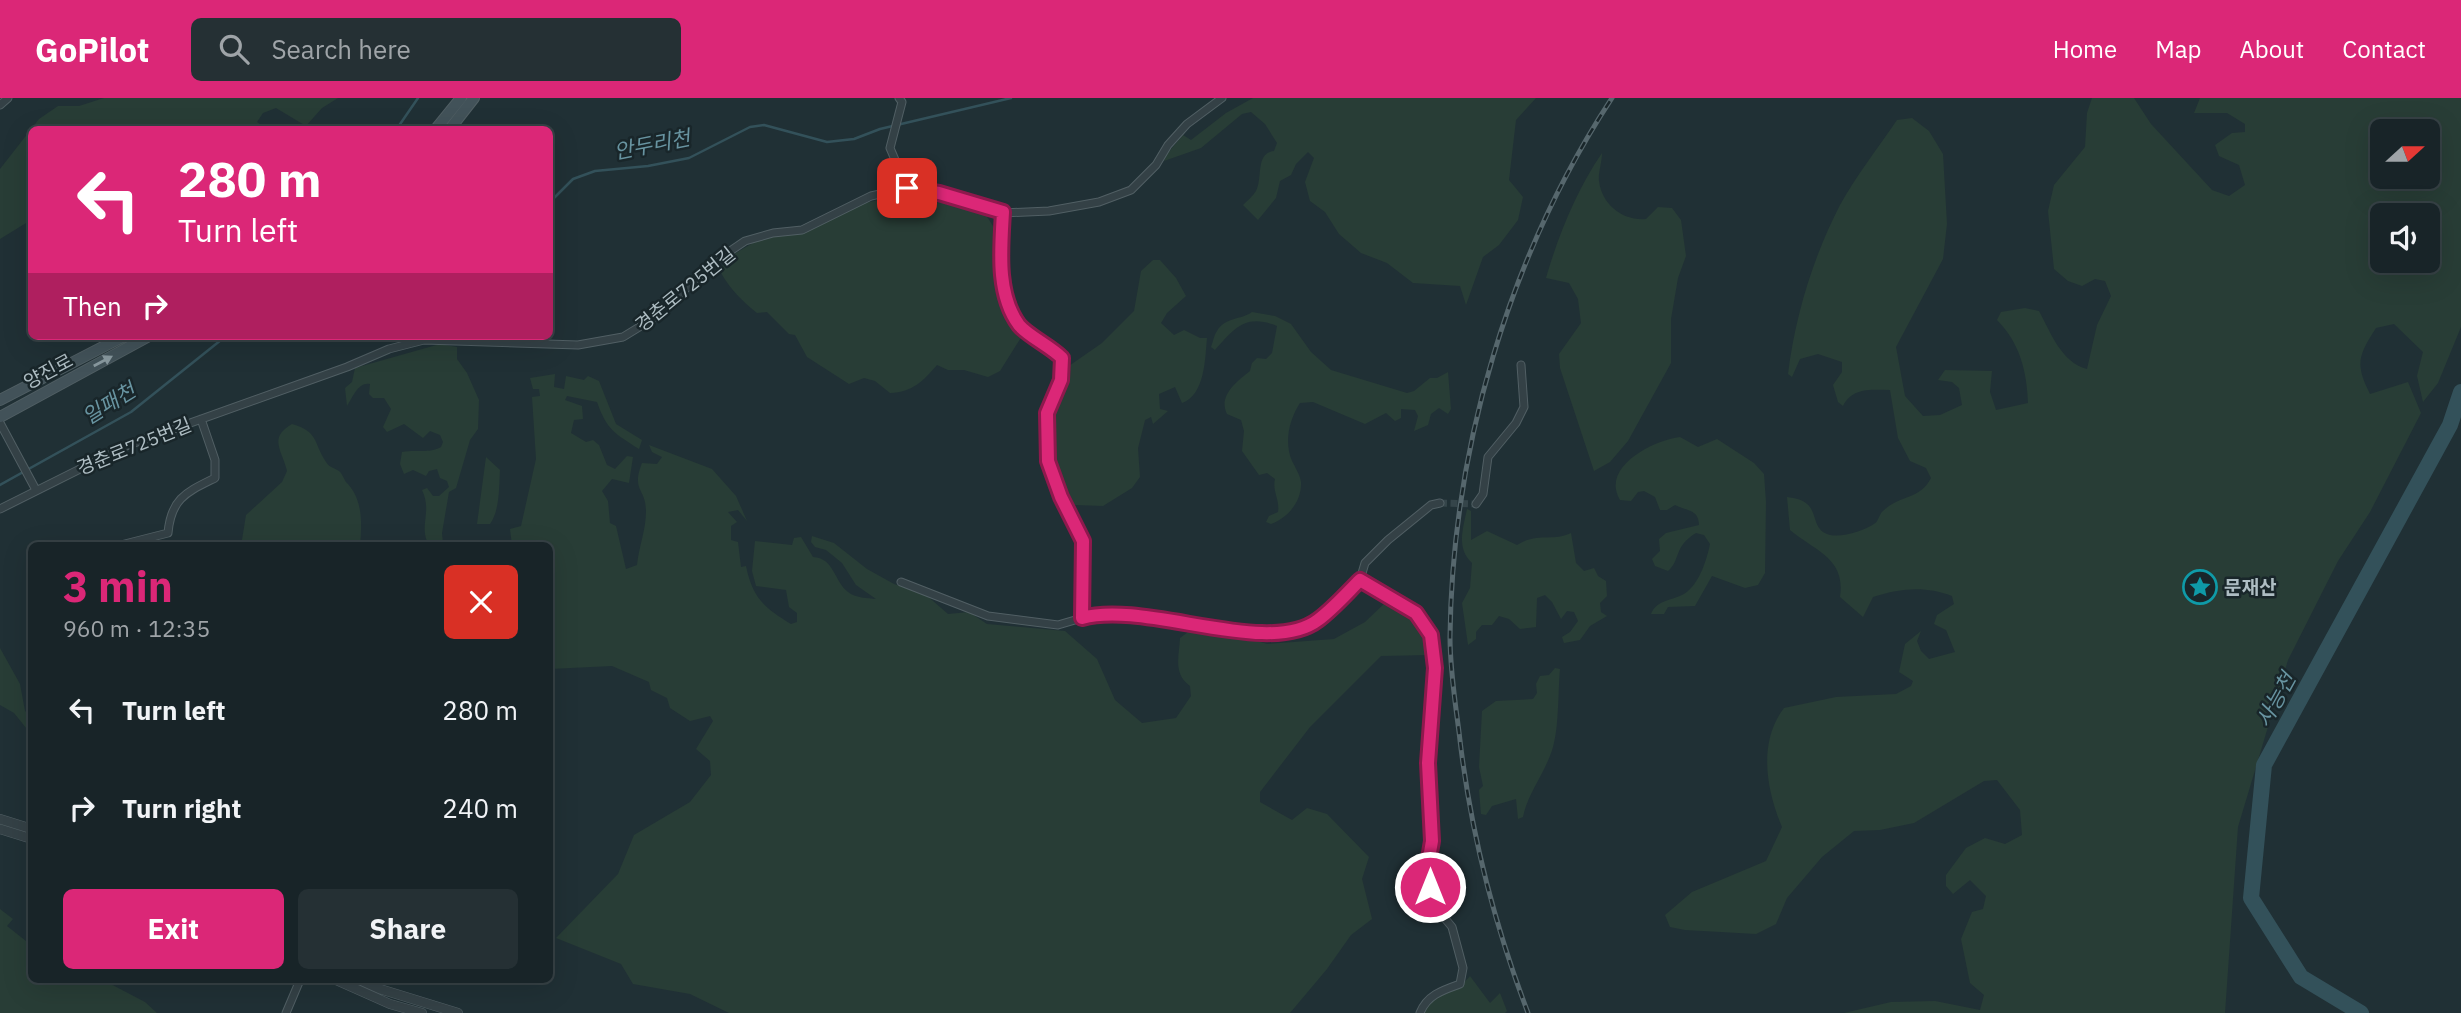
<!DOCTYPE html>
<meta charset="utf-8">
<style>
body{margin:0;font-family:"IBM Plex Sans","Noto Sans KR",sans-serif;background:#253034;color:#f1f3f6;height:100vh;display:flex;flex-direction:column;font-size:26px;white-space:nowrap}
*{box-sizing:border-box;margin:0}
p{font-size:23px;color:#9fa4a8}
.icon{flex:none;width:38px;height:38px;fill:none;stroke:currentColor;stroke-width:2;stroke-linecap:round;stroke-linejoin:round}
.map{position:relative;flex:1;overflow:hidden}
.side{position:absolute;left:28px;top:444px;width:525px;height:441px;display:flex;flex-direction:column;background:#182428;border-radius:10px;box-shadow:0 7px 28px #0002,0 0 0 2px #364145}
.side>*{flex:none}
.guide{position:absolute;left:28px;top:28px;width:525px;height:214px;border-radius:10px;box-shadow:0 7px 28px #0002,0 0 0 2px #364145;background:#db2777;color:#fff;overflow:hidden}
.needle{width:46px;rotate:69deg}
.controls{position:absolute;left:2370px;top:21px;display:grid;gap:14px}
.controls a{display:grid;place-items:center;width:70px;height:70px;border-radius:10px;background:#182428;box-shadow:0 7px 28px #0002,0 0 0 2px #364145;font-size:35px}
.pin{position:absolute;display:grid;place-items:center;width:60px;height:60px;color:#fff;margin:-30px;border-radius:14px;box-shadow:0 4px 10px #0006}
.me{position:absolute;width:77px;margin:-38px;rotate:0deg;stroke-linejoin:round;filter:drop-shadow(0 0 5px #0008)}
.turn{display:flex;align-items:center;gap:24px;height:147px;padding:0 35px;font-size:32px}
.turn .icon{width:91px;height:91px;stroke-width:2.5}
.turn b{display:block;font-size:49px;line-height:60px}
.then{display:flex;align-items:center;height:66px;padding:0 35px;background:#0003;gap:14px;font-size:26px}
.round{display:grid;place-items:center;flex:none;width:74px;height:74px;border-radius:10px;background:#253034}
.summary{display:flex;align-items:center;justify-content:space-between;height:119px;padding:0 35px}
h1{font-size:42px;font-weight:800;line-height:52px;color:#db2777}
.action{display:flex;gap:14px;margin-top:auto;padding:14px 35px}
.action a{flex:1;height:80px;border-radius:10px;background:#db2777;color:#fff;font-size:28px;font-weight:800;line-height:80px;text-align:center}
.action a+a{background:#253034;color:#f1f3f6}
ul{padding:0;list-style:none}
li{display:flex;align-items:center;gap:21px;height:98px;padding:0 35px}
li div{flex:1}
li b{display:block;font-size:26px}
li em{font-style:normal}
header{display:flex;align-items:center;gap:42px;box-sizing:border-box;height:98px;padding:0 35px;background:#db2777;color:#fff}
header strong{font-size:33px}
nav{display:flex;gap:38px;margin-inline-start:auto;font-size:24px}
.search{width:490px;height:63px;background:#253034;display:flex;align-items:center;gap:18px;box-sizing:border-box;padding:0 24px;border-radius:10px;color:#9fa4a8;font-size:26px}
.map>svg:first-child{display:block}
</style>
<header>
<strong>GoPilot</strong>
<div class="search"><svg class="icon" aria-label="search" viewBox="0 0 24 24"><circle cx="10" cy="10" r="6"/><path d="M15 15l6 6"/></svg>Search here</div>
<nav><a>Home</a><a>Map</a><a>About</a><a>Contact</a></nav>
</header>
<div class="map">
<svg width="2461" height="915" viewBox="0 0 2461 915">
<rect width="100%" height="100%" fill="#203035"/>
<path fill="#283d36" fill-rule="evenodd" d="M 104,0 L 338,0 L 322,10 L 306,28 L 276,10 L 263,15 L 257,24 L 267,31 L 32,32 L 31,122 L 0,141 L 0,71 L 39,21 L 58,8 L 79,8 Z
M 1253,0 L 1536,0 L 1516,22 L 1509,82 L 1523,99 L 1518,122 L 1499,147 L 1483,159 L 1466,207 L 1460,188 L 1413,185 L 1387,165 L 1361,155 L 1339,136 L 1325,114 L 1310,103 L 1305,84 L 1314,60 L 1308,54 L 1296,66 L 1291,77 L 1280,83 L 1276,100 L 1258,122 L 1243,107 C 1247,103 1253,98 1256,93 C 1263,80 1255,55 1274,53 L 1277,45 L 1265,26 L 1251,14 L 1242,16 L 1201,50 L 1164,63 L 1166,57 L 1183,37 L 1191,42 L 1226,15 Z
M 2092,0 L 2134,0 L 2151,26 L 2212,92 L 2229,98 L 2245,87 L 2239,67 L 2219,58 L 2215,47 L 2232,35 L 2245,34 L 2245,26 L 2227,15 L 2194,15 L 2200,0 L 2461,0 L 2461,229 L 2438,285 L 2423,304 L 2417,278 L 2423,254 L 2394,226 L 2376,230 C 2358,258 2355,266 2370,296 L 2408,284 L 2421,315 L 2370,414 L 2338,463 L 2288,562 L 2238,729 L 2225,915 L 1844,915 L 1891,904 L 1935,903 L 1980,912 L 1984,897 L 1970,885 L 1961,841 L 1972,814 L 1983,811 L 1986,798 L 1970,782 L 1953,796 L 1946,788 L 1946,777 L 1966,750 L 1985,740 L 2005,746 L 2022,737 L 2020,712 L 1997,682 L 1984,683 L 1914,725 L 1880,732 L 1854,733 L 1822,759 L 1787,800 L 1776,826 L 1756,836 L 1685,832 L 1670,829 L 1665,817 L 1692,794 L 1766,763 L 1782,729 C 1766,691 1758,644 1784,610 L 1836,599 L 1896,596 L 1911,588 L 1913,583 L 1899,574 L 1905,546 L 1921,533 L 1917,543 L 1921,553 L 1929,561 L 1955,554 L 1946,532 L 1934,526 L 1937,517 L 1954,506 L 1952,498 C 1925,488 1902,490 1873,499 L 1863,519 L 1840,499 C 1846,460 1815,453 1790,432 L 1787,399 C 1793,400 1802,401 1807,406 C 1817,414 1813,431 1827,436 C 1839,441 1864,433 1874,426 C 1879,423 1879,416 1883,413 C 1899,397 1920,402 1931,380 L 1926,370 L 1910,363 L 1898,340 L 1890,292 C 1871,292 1853,289 1843,308 L 1838,304 L 1833,287 L 1842,274 L 1842,264 L 1818,256 L 1800,261 L 1792,279 L 1788,276 C 1795,219 1813,159 1840,107 C 1856,78 1878,50 1897,22 L 1912,20 L 1929,33 L 1943,56 L 1947,126 L 1943,161 L 1896,249 L 1905,298 L 1923,318 L 1940,317 L 1962,307 L 1959,290 L 1952,284 L 1938,282 L 1945,272 L 1992,273 L 1990,294 L 1996,312 L 2028,305 C 2027,274 2020,245 1997,222 L 2001,214 L 2025,210 L 2039,213 C 2051,235 2061,264 2087,271 L 2097,227 L 2111,198 L 2105,183 L 2095,181 L 2082,188 L 2068,183 L 2054,171 L 2048,113 L 2054,87 L 2085,49 L 2087,15 ZM 2427,33 L 2427,79 L 2382,79 L 2382,33 ZM 2382,117 L 2427,117 L 2427,163 L 2382,163 Z
M 1602,55 C 1602,64 1598,75 1599,83 C 1602,107 1623,123 1646,121 L 1658,109 L 1672,110 L 1681,122 L 1686,158 L 1678,180 L 1671,221 L 1671,265 L 1628,343 L 1610,364 L 1594,373 L 1560,270 L 1559,256 L 1581,225 L 1578,201 L 1569,185 L 1546,180 C 1558,138 1577,91 1602,55 Z
M 902,96 L 920,97 L 970,110 L 986,117 L 996,133 L 999,194 L 1008,224 L 1022,238 L 1000,273 L 988,279 L 964,272 L 948,272 L 937,267 C 923,283 913,294 890,295 L 875,283 L 864,280 L 849,286 L 807,259 L 795,237 L 789,236 L 767,214 L 757,215 C 742,203 730,191 721,175 L 724,162 L 758,142 L 805,133 L 866,105 Z
M 1153,162 L 1160,162 L 1176,180 L 1186,198 L 1167,215 L 1161,225 L 1174,237 L 1184,232 L 1200,240 L 1207,240 C 1205,261 1205,297 1182,305 L 1175,289 L 1159,296 L 1160,311 L 1168,313 L 1153,326 L 1151,319 L 1145,322 L 1138,350 L 1140,379 L 1132,390 L 1103,408 L 1075,407 L 1066,399 L 1056,377 L 1049,319 L 1063,288 L 1066,270 L 1102,245 L 1134,213 L 1141,173 Z
M 1252,214 L 1275,218 L 1291,226 L 1311,254 L 1331,272 L 1407,295 L 1414,293 L 1430,280 L 1437,280 L 1448,274 L 1451,311 L 1448,316 L 1439,310 L 1431,316 L 1428,327 L 1414,333 L 1418,318 L 1415,312 L 1401,311 L 1401,320 L 1395,323 L 1386,315 L 1365,326 L 1313,304 L 1300,305 C 1289,322 1284,344 1292,363 C 1295,369 1300,377 1301,384 C 1302,403 1288,420 1271,426 L 1266,424 L 1269,418 L 1278,414 C 1280,402 1272,393 1275,381 L 1267,375 L 1259,377 L 1242,353 L 1244,333 L 1241,322 L 1227,316 C 1218,298 1236,284 1250,273 L 1252,265 L 1257,260 L 1266,261 L 1272,255 L 1277,228 C 1245,215 1234,231 1215,252 L 1211,249 C 1213,244 1214,237 1217,233 C 1225,219 1241,222 1252,214 Z
M 440,246 L 457,249 L 457,261 L 467,275 L 479,302 L 478,331 L 470,342 L 456,390 L 449,394 L 442,435 L 443,446 L 427,443 C 420,426 432,413 422,392 L 427,390 L 433,398 L 439,398 L 449,389 L 447,383 L 440,380 L 437,371 L 429,373 L 426,378 L 413,372 L 404,376 L 400,366 L 402,354 C 416,351 429,356 441,349 L 443,344 L 440,337 L 430,333 L 423,340 L 404,326 L 387,334 L 383,329 L 391,311 L 384,300 L 373,300 L 369,296 L 370,286 C 358,284 353,299 347,308 L 345,290 L 352,284 L 355,270 Z
M 555,276 L 554,289 L 564,291 L 566,278 L 584,282 L 588,278 L 599,283 L 616,326 L 642,342 L 639,351 C 614,335 607,332 597,304 L 567,298 L 565,302 L 582,308 L 583,321 L 574,322 L 571,335 L 586,344 L 593,342 L 599,347 L 607,367 L 615,371 L 627,358 L 633,359 L 629,385 L 612,381 L 602,393 L 608,403 L 610,425 L 616,428 L 626,471 L 637,467 C 639,448 646,432 646,413 C 646,390 631,393 642,365 L 657,366 L 662,359 L 652,354 L 649,347 L 712,371 L 736,398 L 747,423 L 738,412 L 728,414 L 737,424 L 731,428 L 731,442 L 738,444 L 741,469 L 746,468 C 753,501 764,509 791,526 L 797,524 L 797,515 L 789,509 L 786,492 L 756,488 L 752,473 L 755,443 L 792,447 L 794,440 L 801,439 L 813,459 C 834,460 834,483 848,494 C 855,500 868,500 876,501 L 856,487 L 842,465 L 826,452 L 815,449 L 811,444 L 812,438 L 834,445 L 867,471 L 894,486 L 925,496 L 948,516 L 969,514 L 987,526 L 1065,533 L 1097,561 L 1115,602 L 1142,625 L 1176,620 L 1191,598 L 1190,588 C 1173,576 1179,559 1180,540 L 1188,534 L 1248,540 L 1267,546 L 1334,541 L 1365,524 L 1388,502 C 1414,516 1422,528 1430,557 L 1381,558 L 1310,629 L 1260,694 L 1260,704 L 1292,722 L 1307,710 L 1327,716 L 1369,759 L 1362,781 L 1372,821 L 1351,837 L 1327,871 L 1290,915 L 729,915 L 690,896 L 633,886 L 621,866 L 556,840 L 618,776 L 634,737 L 690,704 L 711,677 L 710,663 L 696,651 L 713,623 L 710,618 L 690,623 L 670,610 L 667,600 L 651,592 L 649,584 L 612,568 L 550,571 L 550,448 L 512,448 L 510,431 L 521,428 L 536,361 L 532,299 L 540,298 L 539,291 L 533,291 L 530,280 Z
M 292,326 C 319,334 313,344 326,364 C 330,370 333,369 339,373 C 343,376 344,383 348,386 C 363,403 362,426 360,448 L 241,448 L 246,417 L 282,384 L 287,373 C 282,352 268,340 292,326 Z
M 1680,339 L 1698,349 L 1717,341 L 1754,365 L 1764,376 L 1766,404 L 1765,475 L 1758,487 L 1745,490 L 1712,478 L 1695,508 L 1668,509 L 1664,516 L 1651,516 C 1657,500 1677,503 1688,493 C 1700,483 1707,461 1710,446 L 1704,437 L 1696,435 C 1673,449 1681,462 1668,473 L 1655,468 L 1652,461 L 1660,453 L 1659,441 L 1666,435 L 1699,427 C 1699,411 1686,413 1675,407 L 1667,412 L 1660,412 L 1655,399 L 1644,393 L 1638,394 L 1631,403 L 1620,402 C 1600,369 1654,342 1680,339 Z
M 486,359 L 500,372 C 499,388 500,412 490,426 L 477,426 Z
M 1467,411 L 1471,413 L 1471,442 L 1487,433 L 1517,447 C 1537,434 1553,444 1571,435 L 1576,465 L 1584,473 L 1594,470 L 1598,478 L 1606,483 L 1607,498 L 1600,505 L 1601,514 L 1607,518 L 1590,528 L 1580,542 L 1564,545 L 1562,539 L 1570,534 L 1578,523 L 1574,514 L 1567,513 L 1561,521 L 1552,504 L 1545,497 L 1537,500 L 1536,529 L 1520,531 L 1509,521 L 1499,518 L 1492,527 L 1482,527 L 1476,534 L 1476,541 L 1468,547 L 1462,505 L 1470,490 L 1472,465 C 1456,450 1463,431 1467,411 Z
M 0,550 L 20,586 L 25,613 L 31,617 L 31,636 L 14,615 L 0,607 Z
M 1555,570 L 1560,571 C 1558,593 1559,629 1553,649 C 1545,676 1528,694 1523,719 L 1518,721 L 1516,701 L 1492,708 L 1486,717 L 1481,716 L 1479,692 L 1483,688 L 1479,669 L 1482,613 L 1496,603 L 1533,601 L 1537,595 L 1536,586 L 1540,578 L 1549,577 Z
M 0,811 L 13,821 L 7,828 L 31,847 L 32,882 L 103,882 L 145,904 L 157,915 L 0,915 Z
M 1470,878 L 1490,905 L 1500,895 L 1507,913 L 1505,915 L 1424,915 C 1435,892 1455,897 1470,878 Z"/>
<g fill="none" stroke-linecap="round" stroke-linejoin="round">
<path stroke="#33515a" stroke-width="2.5" d="M 396,32 L 418,0
M 550,104 L 573,81 L 595,73 L 648,68 L 689,60 L 750,29 L 764,27 L 827,44 L 854,41 L 880,31 L 1011,0
M 0,387 L 131,314 L 226,238"/>
<path stroke="#33515a" stroke-width="16" d="M 2361,915 L 2301,879 L 2251,800 L 2264,667 L 2450,327 L 2461,294"/>
<path stroke="#35454a" stroke-width="7" stroke-dasharray="7 3.5" stroke-linecap="butt" d="M 1440,405 L 1476,406"/>
<g stroke="#515f64" stroke-width="9">
<path id="minor" d="M 899,0 L 902,4 L 890,50 L 907,90
M 0,7 L 8,0
M 1003,115 C 1001,150 996,196 1019,226 C 1028,238 1050,248 1062,260 L 1061,282 L 1047,315 L 1048,363 L 1061,399 L 1083,443 L 1081,521
M 0,325 L 36,392
M 1476,406 L 1483,396 L 1488,359 L 1516,325 L 1524,309 L 1521,267
M 0,411 L 126,348 L 347,269 L 389,251 L 424,242 L 578,247 L 623,239 L 654,220 L 717,162 L 745,143 L 773,135 L 802,132 L 871,98 L 907,90 L 939,95 L 1003,115 L 1049,113 L 1099,104 L 1131,92 L 1156,67 L 1168,47 L 1187,26 L 1222,0
M 117,448 L 168,435 C 171,400 187,394 215,380 L 215,362 L 201,321
M 1360,482 L 1416,515 L 1431,536 L 1435,570 L 1428,665 L 1432,743 L 1427,772 L 1433,806 L 1452,829 L 1463,870 L 1460,886 C 1443,892 1427,897 1420,915
M 901,484 L 988,518 L 1058,527 L 1092,517 L 1150,518 L 1208,530 L 1284,536 L 1316,524 L 1360,482 L 1365,465 L 1388,442 L 1431,407 L 1440,405
M 286,915 L 300,882"/>
</g>
<g stroke="#515f64" stroke-width="10">
<path id="tertiary" d="M 0,721 L 32,731
M 0,731 L 32,741
M 336,882 L 390,906 L 422,915
M 360,882 L 380,891 L 458,915"/>
</g>
<g stroke="#515f64" stroke-width="12">
<path id="secondary" d="M 435,32 L 461,0
M 449,32 L 474,0
M 0,302 L 124,238
M 0,319 L 149,238"/>
</g>
<use href="#minor" stroke="#344146" stroke-width="7"/>
<use href="#tertiary" stroke="#344146" stroke-width="9"/>
<use href="#secondary" stroke="#425259" stroke-width="10"/>
<g stroke="#56676d" stroke-width="5">
<path id="rail" d="M 1528,915 C 1493,823 1470,732 1459,634 C 1455,603 1450,571 1450,539 C 1452,352 1509,157 1612,0"/>
</g>
<use href="#rail" stroke="#19262a" stroke-width="2.5" stroke-dasharray="8" stroke-linecap="butt"/>
</g>
<defs><path id="oneway-solid" d="M-6-.8H1V-3.2L6.5 0L1 3.2V.8H-6Z" transform="scale(1.75)"/></defs>
<use fill="#88989e" href="#oneway-solid" transform="translate(103 263) rotate(-28)"/>
<g fill="none" stroke-linecap="round" stroke-linejoin="round">
<g stroke="#8e194d" stroke-width="18">
<path id="route" d="M 907,90 L 939,95 L 1003,114 C 1001,150 996,196 1019,227 C 1028,238 1050,248 1062,260 L 1061,282 L 1047,315 L 1048,363 L 1061,399 L 1083,443 L 1082,520 C 1145,502 1268,560 1318,522 C 1333,511 1347,495 1360,482 L 1416,515 L 1431,537 L 1435,570 L 1428,665 L 1432,743 L 1427,772 L 1430,789"/>
</g>
<use href="#route" stroke="#db2777" stroke-width="12"/>
</g>
<defs>
<g id="sight-ring" transform="scale(1.75)"><circle r="9.5" fill="#19262a" stroke="#0f9aa8" stroke-width="1.5"/><path d="M0-6L1.8-2.2L6-1.7L2.9 1.2L3.7 5.4L0 3.3L-3.7 5.4L-2.9 1.2L-6-1.7L-1.8-2.2Z" fill="#0f9aa8"/></g>
</defs>
<g fill-rule="evenodd">
<use href="#sight-ring" x="2200" y="489"/>
</g>
<g text-anchor="middle" stroke-width="5" stroke-linejoin="round" paint-order="stroke">
<g font-size="19" fill="#aebdc3" stroke="#19262a">
<text transform="translate(685 191) rotate(-39)" y="7">경춘로725번길</text>
<text transform="translate(48 273) rotate(-28)" y="7">양진로</text>
<text transform="translate(134 348) rotate(-22)" y="7">경춘로725번길</text>
</g>
<g font-size="19" font-weight="bold" fill="#aebdc3" stroke="#19262a" text-anchor="start">
<text x="2224" y="496">문재산</text>
</g>
<g font-size="21" font-style="italic" fill="#6894a1" stroke="#19262a">
<text transform="translate(652 47) rotate(-11)" y="7">안두리천</text>
<text transform="translate(109 306) rotate(-32)" y="7">일패천</text>
<text transform="translate(2276 602) rotate(-61)" y="7">사능천</text>
</g>
</g>
</svg>
<div class="controls">
<a><svg class="needle" viewBox="-14 -14 28 28"><path d="M0-13l5 13h-10z" fill="#e53935"/><path d="M0 13l5-13h-10z" fill="#9fa4a8"/></svg></a>
<a><svg class="icon" aria-label="sound" viewBox="0 0 24 24"><path d="M4 9h4l5-4v14l-5-4H4zM17 9q2 3 0 6"/></svg></a>
</div>
<div class="pin" style="left:907px;top:90px;background:#d93025"><svg class="icon" aria-label="arrive" viewBox="0 0 24 24"><path d="M6 21V4h12l-3 4 3 4H6"/></svg></div>
<svg class="me" style="left:1430px;top:789px" viewBox="-20 -20 40 40"><circle r="17" fill="#db2777" stroke="#fff" stroke-width="3"/><path d="M0-11L8 9 0 5-8 9z" fill="#fff"/></svg>
<div class="guide">
<div class="turn"><svg class="icon" aria-label="left" viewBox="0 0 24 24"><path d="M17 20v-9H6M10 6l-5 5 5 5"/></svg><div><b>280 m</b>Turn left</div></div>
<div class="then">Then<svg class="icon" aria-label="right" viewBox="0 0 24 24"><path d="M7 20v-9h11M14 6l5 5-5 5"/></svg></div>
</div>
<section class="side">
<div class="summary"><div><h1>3 min</h1><p>960 m · 12:35</p></div><a class="round" style="background:#d93025;color:#fff"><svg class="icon" aria-label="close" viewBox="0 0 24 24"><path d="M6 6l12 12M18 6L6 18"/></svg></a></div>
<ul>
<li><svg class="icon" aria-label="left" viewBox="0 0 24 24"><path d="M17 20v-9H6M10 6l-5 5 5 5"/></svg><div><b>Turn left</b></div><em>280 m</em></li>
<li><svg class="icon" aria-label="right" viewBox="0 0 24 24"><path d="M7 20v-9h11M14 6l5 5-5 5"/></svg><div><b>Turn right</b></div><em>240 m</em></li>
</ul>
<div class="action"><a>Exit</a><a>Share</a></div>
</section>
</div>
